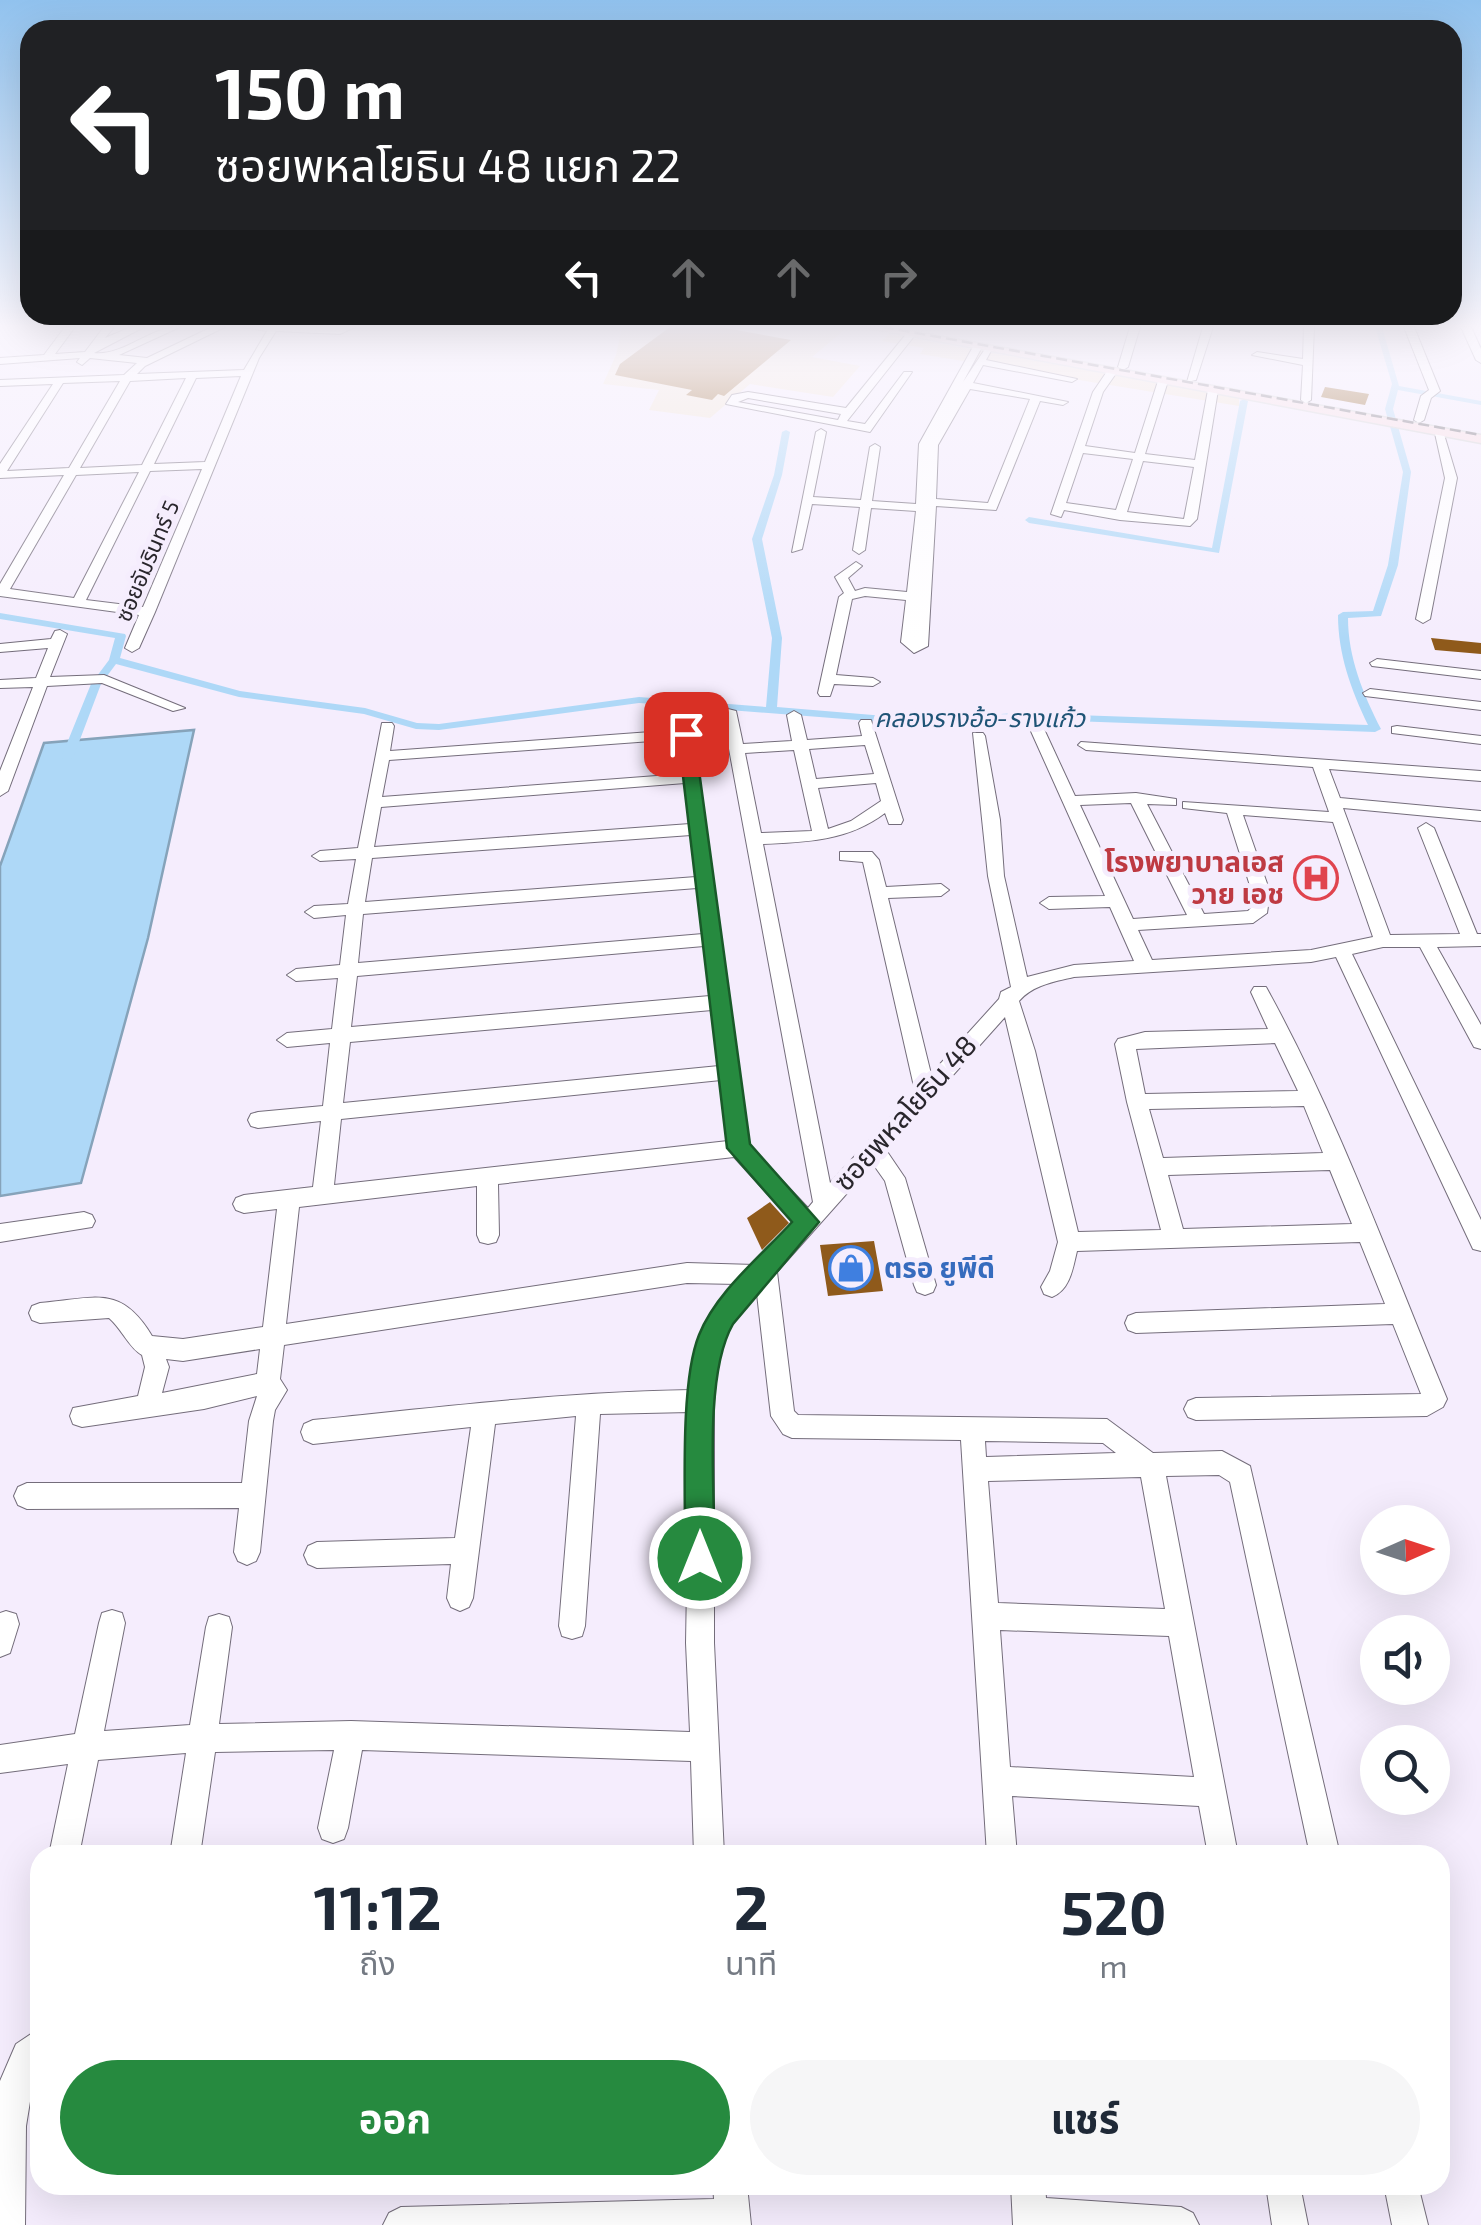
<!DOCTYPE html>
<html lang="th">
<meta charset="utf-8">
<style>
body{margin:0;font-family:"Exo 2","Noto Sans Thai",sans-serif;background:#f6f6f7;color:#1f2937;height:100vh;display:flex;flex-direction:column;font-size:38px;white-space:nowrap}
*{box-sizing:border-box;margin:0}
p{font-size:32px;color:#747a83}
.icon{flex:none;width:55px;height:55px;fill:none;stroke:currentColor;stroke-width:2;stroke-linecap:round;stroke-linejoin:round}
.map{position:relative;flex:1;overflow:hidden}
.panel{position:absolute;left:30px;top:1845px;width:1420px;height:350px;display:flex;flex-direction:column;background:#fff;border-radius:30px;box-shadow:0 10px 40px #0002}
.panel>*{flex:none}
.guide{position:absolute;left:20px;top:20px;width:1442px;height:305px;border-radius:30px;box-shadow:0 10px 40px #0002;background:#202124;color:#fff;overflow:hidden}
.needle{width:65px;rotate:87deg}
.buttons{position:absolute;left:1360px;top:1505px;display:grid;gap:20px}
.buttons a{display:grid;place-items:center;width:90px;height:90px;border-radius:50%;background:#fff;box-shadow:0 10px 40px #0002;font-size:50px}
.pin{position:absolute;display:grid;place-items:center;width:85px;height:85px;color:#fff;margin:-42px;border-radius:20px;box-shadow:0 5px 15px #0006}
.me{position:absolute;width:110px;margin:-55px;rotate:0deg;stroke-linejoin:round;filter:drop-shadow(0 0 8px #0008)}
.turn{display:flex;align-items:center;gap:35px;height:210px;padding:0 30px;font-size:45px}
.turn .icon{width:130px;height:130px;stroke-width:2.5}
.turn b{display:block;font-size:70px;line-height:85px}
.lanes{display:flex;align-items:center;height:95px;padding:0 30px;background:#0003;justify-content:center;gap:50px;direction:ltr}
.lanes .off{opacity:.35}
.eta{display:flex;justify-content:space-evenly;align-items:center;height:170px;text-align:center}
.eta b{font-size:60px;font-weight:700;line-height:70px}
.action{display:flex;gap:20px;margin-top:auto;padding:20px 30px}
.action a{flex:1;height:115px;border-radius:60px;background:#268a3f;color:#fff;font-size:40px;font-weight:700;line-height:115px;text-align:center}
.action a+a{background:#f6f6f7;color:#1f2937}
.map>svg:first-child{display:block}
</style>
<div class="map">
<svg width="1481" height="2225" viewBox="0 0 1481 2225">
<rect width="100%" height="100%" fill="#f5edfd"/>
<path fill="#f2e4d1" d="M 622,327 L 848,327 L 812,357 L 860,366 L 833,397 L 750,384 L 710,418 L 649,410 L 659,390 L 603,384 L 616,355 Z
M 889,334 L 1239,398 L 1239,406 L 920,354 L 924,348 L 882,341 Z"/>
<path fill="#aed8f7" stroke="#86a3ba" stroke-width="2.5" d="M 194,730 L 148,938 L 81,1183 L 0,1196 L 0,866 L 44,743 Z"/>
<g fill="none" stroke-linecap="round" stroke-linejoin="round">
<path fill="#aed8f7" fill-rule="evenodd" d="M 1375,327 L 1382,327 L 1399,386 L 1481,401 L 1481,405 L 1398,390 L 1393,409 L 1411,472 L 1398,565 L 1381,616 L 1348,618 C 1348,657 1363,694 1381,729 L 1375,732 L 1017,719 L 921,725 L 639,703 L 439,730 L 416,729 L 364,714 L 239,697 L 116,664 L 101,684 L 73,758 L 67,761 L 61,758 L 91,684 L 109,660 L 115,638 L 0,619 L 0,613 L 125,634 L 126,636 L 120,658 L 240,691 L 365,708 L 417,723 L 439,724 L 639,697 L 766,707 L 772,638 L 752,539 L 774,475 L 782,432 L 786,430 L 790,432 L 782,475 L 762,539 L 782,638 L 777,707 L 921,719 L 1017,713 L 1368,725 C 1351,690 1338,654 1338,615 L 1343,612 L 1373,611 L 1388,565 L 1403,472 L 1385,409 L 1392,384 Z
M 1244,399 L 1248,401 L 1219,553 L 1029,523 L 1025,520 L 1029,517 L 1212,548 L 1240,401 Z"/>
</g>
<path fill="#8f5a1b" d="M 670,327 L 720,327 L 791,340 L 724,396 L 718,394 L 712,400 L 686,395 L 692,390 L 615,375 L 620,364 Z
M 1325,387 L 1369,394 L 1365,405 L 1321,397 Z
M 1431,638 L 1481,643 L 1481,654 L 1435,650 Z
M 770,1202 L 789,1223 L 762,1250 L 747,1218 Z
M 874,1241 L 883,1291 L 828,1296 L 820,1245 Z"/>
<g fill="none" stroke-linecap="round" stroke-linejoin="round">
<g stroke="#746d7b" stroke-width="2">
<path id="minor" d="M 65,327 L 75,327 L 55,354 L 85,352 L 104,327 L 114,327 L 105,338 L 131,327 L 144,327 L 94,353 C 124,356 149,327 180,327 L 119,355 L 147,358 L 212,327 L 225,327 L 145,366 L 137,374 L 244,370 L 267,331 L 243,327 L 355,327 L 340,334 L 276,331 L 259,358 L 155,612 L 139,648 L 132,652 L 125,648 L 139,615 L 0,596 L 0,584 L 64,475 L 0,478 L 0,464 L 53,384 L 0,386 L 0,380 L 124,375 L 137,363 L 90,358 L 82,365 L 77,362 L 80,358 L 0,364 L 0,358 L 44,355 ZM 241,376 L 205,462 L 154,464 L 196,378 ZM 186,378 L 142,465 L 80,468 L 130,381 ZM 120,381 L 69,468 L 7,471 L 63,383 ZM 202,469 L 143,607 L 86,600 L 150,471 ZM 139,472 L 74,598 L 10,589 L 76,475 Z
M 1130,327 L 1140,327 L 1128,367 L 1123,370 L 1118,367 Z
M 1203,327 L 1213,327 L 1196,380 L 1187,382 Z
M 1304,327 L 1314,327 L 1311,400 L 1306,403 L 1301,400 L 1303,365 L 1252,355 L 1257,352 L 1303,359 Z
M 1404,327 L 1414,327 L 1440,391 L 1431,398 L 1424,420 L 1419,423 L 1414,420 L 1421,396 L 1429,390 Z
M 1461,327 L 1471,327 L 1481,349 L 1481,363 L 1476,360 Z
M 907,333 L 915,335 L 847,421 L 865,424 L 904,372 L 912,372 L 870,432 L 726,404 L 732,395 L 748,392 L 846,408 ZM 748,398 L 841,414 L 838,420 L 738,402 Z
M 974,345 L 982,347 L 963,382 L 987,346 L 992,349 L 986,360 L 1077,379 L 1072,382 L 983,365 L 973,383 L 1068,402 L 1063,405 L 1040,401 L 996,510 L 936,506 L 928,646 L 914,653 L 901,642 L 906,600 L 865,596 L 852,599 L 836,675 L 873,678 L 880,682 L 873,686 L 834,684 L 830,696 L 820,696 L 818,693 L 839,597 L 844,593 L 835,577 L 856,562 L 862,566 L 848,578 L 855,591 L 865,588 L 907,592 L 916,511 L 871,508 L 865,550 L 859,554 L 853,550 L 860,507 L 812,504 L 802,549 L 792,552 L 816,432 L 821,429 L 826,432 L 813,497 L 861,500 L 870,447 L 875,444 L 880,447 L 872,501 L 916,504 L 919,444 ZM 970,389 L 1030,399 L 988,503 L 936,499 L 938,445 Z
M 1108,370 L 1117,372 L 1103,392 L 1085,446 L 1135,453 L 1158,381 L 1163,378 L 1168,381 L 1145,454 L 1195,460 L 1208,390 L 1213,387 L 1218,390 L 1197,519 L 1190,526 L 1120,520 L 1064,510 L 1061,517 L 1051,514 L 1093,392 ZM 1083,453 L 1133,459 L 1116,510 L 1066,503 ZM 1143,461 L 1194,467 L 1184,519 L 1127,512 Z
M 1434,429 L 1443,431 L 1457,478 L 1430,619 L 1423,623 L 1416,619 L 1445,478 Z
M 60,630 L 67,634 L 50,677 L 104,675 L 185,708 L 173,711 L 102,683 L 47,686 L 8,791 L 0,796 L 0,771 L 33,687 L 0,688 L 0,680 L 36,678 L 48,648 L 0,652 L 0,644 L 51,639 L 55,631 Z
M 1377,659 L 1481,671 L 1481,679 L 1372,666 L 1370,663 Z
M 1370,689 L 1481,702 L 1481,710 L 1365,696 L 1363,693 Z
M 683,706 L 690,710 L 749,1145 L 808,1208 L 813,1202 L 722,711 L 724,708 L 736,711 L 743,744 L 792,741 L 787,715 L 794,711 L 801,715 L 807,740 L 862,736 L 859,723 L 861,720 L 871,720 L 903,820 L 901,824 L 889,824 L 885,813 C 848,841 807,842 763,844 L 830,1183 L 915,1091 L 863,862 L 840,860 L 840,852 L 872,852 L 879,860 L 886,887 L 941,884 L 949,890 L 941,896 L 888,898 L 931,1074 L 999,999 L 1001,992 L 1011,987 L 988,876 L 973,733 L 983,733 L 985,736 L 1000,820 L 1004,876 L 1027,977 L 1074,965 L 1134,961 L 1110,907 L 1049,909 L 1040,903 L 1049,897 L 1105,896 L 1030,729 L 1032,726 L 1037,725 L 1044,729 L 1075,796 L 1136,793 L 1176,799 L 1176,805 L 1147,804 L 1204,914 L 1248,911 L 1252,907 L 1252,892 L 1227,813 L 1183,808 L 1183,802 L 1329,812 L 1313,767 L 1086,750 L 1078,745 L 1081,742 L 1481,771 L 1481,781 L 1329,769 L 1340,798 L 1481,811 L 1481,821 L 1343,808 L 1390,935 L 1460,934 L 1418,828 L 1426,823 L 1434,828 L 1477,934 L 1481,934 L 1481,946 L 1437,947 L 1481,1025 L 1481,1049 L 1474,1047 L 1420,947 L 1383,947 L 1352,954 L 1481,1220 L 1481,1251 L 1473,1249 L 1336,957 L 1311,962 L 1074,977 C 1053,982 1033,985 1019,1001 L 1035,1051 L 1078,1232 L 1161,1230 L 1127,1102 L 1115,1044 L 1118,1039 L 1145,1032 L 1268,1029 L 1251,992 L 1254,987 L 1266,987 C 1339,1119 1390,1263 1447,1399 L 1443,1407 L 1427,1416 L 1196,1420 L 1188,1417 L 1184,1409 L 1188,1401 L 1196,1398 L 1421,1394 L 1393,1324 L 1136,1333 L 1128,1330 L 1125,1323 L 1128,1316 L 1136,1313 L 1385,1304 L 1360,1242 L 1077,1251 C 1073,1268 1070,1290 1052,1297 L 1044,1294 L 1041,1287 L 1050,1271 L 1058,1242 L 1005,1017 L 886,1150 L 905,1178 L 936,1285 L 933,1292 L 925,1295 L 917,1292 L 914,1285 L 885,1181 L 873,1164 L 777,1272 L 794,1411 L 798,1415 L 1107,1419 L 1153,1453 L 1222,1451 L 1250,1466 L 1340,1855 L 1310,1855 L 1230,1482 L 1219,1475 L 1166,1476 L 1238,1855 L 1208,1855 L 1199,1806 L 1012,1796 L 1017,1855 L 987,1855 L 961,1440 L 792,1438 L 783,1434 L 771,1416 L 757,1294 L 732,1322 L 719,1350 L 714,1401 L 714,1643 L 724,1855 L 694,1855 L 691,1761 L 362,1750 L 348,1828 L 344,1839 L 333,1843 L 322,1839 L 318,1828 L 334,1750 L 215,1752 L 200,1855 L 170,1855 L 186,1753 L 98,1760 L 79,1855 L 49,1855 L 68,1764 L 0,1773 L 0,1745 L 75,1734 L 99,1623 L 102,1613 L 112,1610 L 122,1613 L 125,1623 L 104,1731 L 190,1725 L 206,1627 L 209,1617 L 219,1614 L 229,1617 L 232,1627 L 219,1724 L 351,1721 L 690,1732 L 686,1643 L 690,1412 L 600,1414 L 585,1626 L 582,1636 L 572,1639 L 562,1636 L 559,1626 L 576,1416 L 495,1424 L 473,1598 L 469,1607 L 460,1611 L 451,1607 L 447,1598 L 451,1564 L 317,1568 L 308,1564 L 304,1555 L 308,1546 L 317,1542 L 455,1538 L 471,1427 L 313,1444 L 304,1440 L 301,1432 L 304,1424 L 313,1420 C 440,1407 564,1392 691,1390 C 696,1343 706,1319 738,1284 L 687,1283 L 284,1345 L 280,1379 L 287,1390 L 275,1410 L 273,1421 L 260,1552 L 256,1561 L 247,1565 L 238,1561 L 234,1552 L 239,1508 L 27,1509 L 18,1505 L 14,1496 L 18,1487 L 27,1483 L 242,1483 L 249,1421 L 257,1396 L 204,1409 L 82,1427 L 73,1424 L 70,1416 L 73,1408 L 138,1396 L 145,1367 L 142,1355 C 129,1348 122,1329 109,1318 L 40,1323 L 32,1320 L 29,1313 L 32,1306 L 40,1303 C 94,1299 120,1283 152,1336 L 183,1339 L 263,1327 L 277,1209 L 244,1213 L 236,1210 L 233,1204 L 236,1198 L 244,1195 L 313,1187 L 321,1121 L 258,1128 L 251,1126 L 248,1120 L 251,1114 L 258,1112 L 323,1106 L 330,1043 L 287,1047 L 277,1040 L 287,1033 L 332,1029 L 338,978 L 296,981 L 287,975 L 296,969 L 340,965 L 346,915 L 314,918 L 305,912 L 314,906 L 348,904 L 356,859 L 320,861 L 312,856 L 320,851 L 358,848 L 382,723 L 392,723 L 394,726 L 390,751 L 678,730 L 676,710 ZM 679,739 L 683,774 L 382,797 L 389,760 ZM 865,745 L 874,774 L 816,779 L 809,749 ZM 794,750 L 812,831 L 761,833 L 745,753 ZM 685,783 L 690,824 L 374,847 L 381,807 ZM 876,783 L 881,801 L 851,821 L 828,829 L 818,788 ZM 1131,803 L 1187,915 L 1133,919 L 1080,805 ZM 1243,815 L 1333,822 L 1373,937 L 1311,950 L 1152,960 L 1138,930 L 1253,923 L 1267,913 L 1270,892 ZM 691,835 L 696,877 L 365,902 L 372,858 ZM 697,888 L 703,934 L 358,963 L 363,914 ZM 704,946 L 710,996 L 351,1027 L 357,976 ZM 712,1010 L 719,1066 L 343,1103 L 350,1042 ZM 1275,1043 L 1298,1091 L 1145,1094 L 1136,1049 ZM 721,1080 L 728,1141 L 334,1185 L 341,1119 ZM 1304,1106 L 1323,1153 L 1163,1158 L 1149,1109 ZM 734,1157 L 794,1223 L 755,1265 L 687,1263 L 286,1324 L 299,1207 L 477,1186 L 477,1235 L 480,1242 L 488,1244 L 496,1242 L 499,1235 L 498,1184 ZM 1330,1170 L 1352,1224 L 1183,1229 L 1168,1175 ZM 260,1349 L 257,1374 L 162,1393 L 169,1367 L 166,1359 L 183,1361 ZM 985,1441 L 1103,1443 L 1116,1453 L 986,1457 ZM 1141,1477 L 1165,1609 L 998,1603 L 988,1481 ZM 1000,1630 L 1169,1636 L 1194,1777 L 1010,1767 Z
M 1397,726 L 1481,736 L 1481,744 L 1392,733 L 1392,727 Z
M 84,1212 L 92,1215 L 95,1221 L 92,1227 L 0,1242 L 0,1224 Z
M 6,1611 L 16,1614 L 19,1624 L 10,1653 L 0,1657 L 0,1613 Z
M 40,2028 L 40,2066 L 34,2077 L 26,2126 L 25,2225 L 0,2225 L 0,2081 L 16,2044 Z
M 713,2185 L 747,2185 L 751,2225 L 383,2225 L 389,2213 L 401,2207 L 714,2199 Z
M 1011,2185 L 1045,2185 L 1046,2198 L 1181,2207 L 1193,2213 L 1199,2225 L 1013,2225 Z
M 1266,2185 L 1300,2185 L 1308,2225 L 1272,2225 Z
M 1384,2185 L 1418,2185 L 1428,2225 L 1392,2225 Z"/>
</g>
<g stroke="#d4d4d5" stroke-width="3">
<path id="major" d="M 863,327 L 889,327 L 1481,435 L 1481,443 Z"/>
</g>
<use href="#minor" fill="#fff" fill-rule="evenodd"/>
<use href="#major" fill="#f9dde3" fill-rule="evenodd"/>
<path stroke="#706b74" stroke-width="2.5" stroke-dasharray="11 5" stroke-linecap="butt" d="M 883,327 L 1481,435"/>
</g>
<linearGradient id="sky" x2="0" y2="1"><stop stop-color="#91c2ee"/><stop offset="0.51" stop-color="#faf7fe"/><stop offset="1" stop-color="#faf7fe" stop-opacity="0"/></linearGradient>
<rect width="1481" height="639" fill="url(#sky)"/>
<path fill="#268a3f" stroke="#195a29" stroke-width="2.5" d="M 686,729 L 694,734 L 750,1144 L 819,1222 L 733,1324 C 703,1376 715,1496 715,1558 L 710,1569 L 700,1573 L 690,1569 L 685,1558 C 686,1502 679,1384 699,1335 C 716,1292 761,1256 792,1222 L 727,1148 L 678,734 Z"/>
<defs>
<g id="hospital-ring" transform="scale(2.25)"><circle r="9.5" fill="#f5edfd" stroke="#e0444e" stroke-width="1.5"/><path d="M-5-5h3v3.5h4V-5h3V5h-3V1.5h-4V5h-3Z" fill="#e0444e"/></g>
<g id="shop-ring" transform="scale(2.25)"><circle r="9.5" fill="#f5edfd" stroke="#3f7fe0" stroke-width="1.5"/><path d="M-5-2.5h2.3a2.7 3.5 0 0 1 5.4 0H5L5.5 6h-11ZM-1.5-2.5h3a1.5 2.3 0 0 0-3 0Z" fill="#3f7fe0"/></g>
</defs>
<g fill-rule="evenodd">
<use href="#hospital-ring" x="1316" y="878"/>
<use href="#shop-ring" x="851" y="1268"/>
</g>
<g text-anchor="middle" stroke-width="10" stroke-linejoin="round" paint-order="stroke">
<g font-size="22" fill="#29262c" stroke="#f5edfd">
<text transform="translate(147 561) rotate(-67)" y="8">ซอยอัมรินทร์ 5</text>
</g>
<g font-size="25" font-style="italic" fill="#1f5476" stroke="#f5edfd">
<text x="980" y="727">คลองรางอ้อ-รางแก้ว</text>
</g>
<g font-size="28" font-weight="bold" fill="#be3a42" stroke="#f5edfd" text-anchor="end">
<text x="1284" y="872">โรงพยาบาลเอส<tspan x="1284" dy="32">วาย เอช</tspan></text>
</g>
<g font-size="28" fill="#29262c" stroke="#f5edfd">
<text transform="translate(905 1113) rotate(-48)" y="10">ซอยพหลโยธิน 48</text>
</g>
<g font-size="28" font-weight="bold" fill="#366cbe" stroke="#f5edfd" text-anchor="start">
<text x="884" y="1278">ตรอ ยูพีดี</text>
</g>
</g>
</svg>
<div class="buttons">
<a><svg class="needle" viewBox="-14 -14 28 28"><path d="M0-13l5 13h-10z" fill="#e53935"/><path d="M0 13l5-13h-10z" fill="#747a83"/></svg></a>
<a><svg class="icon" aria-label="sound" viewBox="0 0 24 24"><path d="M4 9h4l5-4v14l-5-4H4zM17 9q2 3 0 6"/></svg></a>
<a><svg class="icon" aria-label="search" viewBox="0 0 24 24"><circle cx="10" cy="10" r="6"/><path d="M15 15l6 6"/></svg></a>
</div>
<div class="pin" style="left:686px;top:734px;background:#d93025"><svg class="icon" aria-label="arrive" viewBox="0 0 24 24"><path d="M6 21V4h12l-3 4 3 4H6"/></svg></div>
<svg class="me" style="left:700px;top:1558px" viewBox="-20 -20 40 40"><circle r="17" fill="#268a3f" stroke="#fff" stroke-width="3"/><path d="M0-11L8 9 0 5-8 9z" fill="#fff"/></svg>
<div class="guide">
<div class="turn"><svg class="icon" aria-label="left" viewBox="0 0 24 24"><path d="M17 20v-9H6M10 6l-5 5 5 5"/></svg><div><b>150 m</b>ซอยพหลโยธิน 48 แยก 22</div></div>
<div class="lanes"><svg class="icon" aria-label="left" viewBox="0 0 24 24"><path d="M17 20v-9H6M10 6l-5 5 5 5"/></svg><svg class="icon off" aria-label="ahead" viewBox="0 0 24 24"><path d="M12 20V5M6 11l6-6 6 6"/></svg><svg class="icon off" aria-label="ahead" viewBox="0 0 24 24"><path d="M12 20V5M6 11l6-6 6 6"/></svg><svg class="icon off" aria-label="right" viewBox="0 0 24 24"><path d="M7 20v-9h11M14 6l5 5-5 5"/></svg></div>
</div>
<section class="panel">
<div class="eta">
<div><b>11:12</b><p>ถึง</p></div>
<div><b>2</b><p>นาที</p></div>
<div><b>520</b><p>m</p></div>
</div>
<div class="action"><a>ออก</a><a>แชร์</a></div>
</section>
</div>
